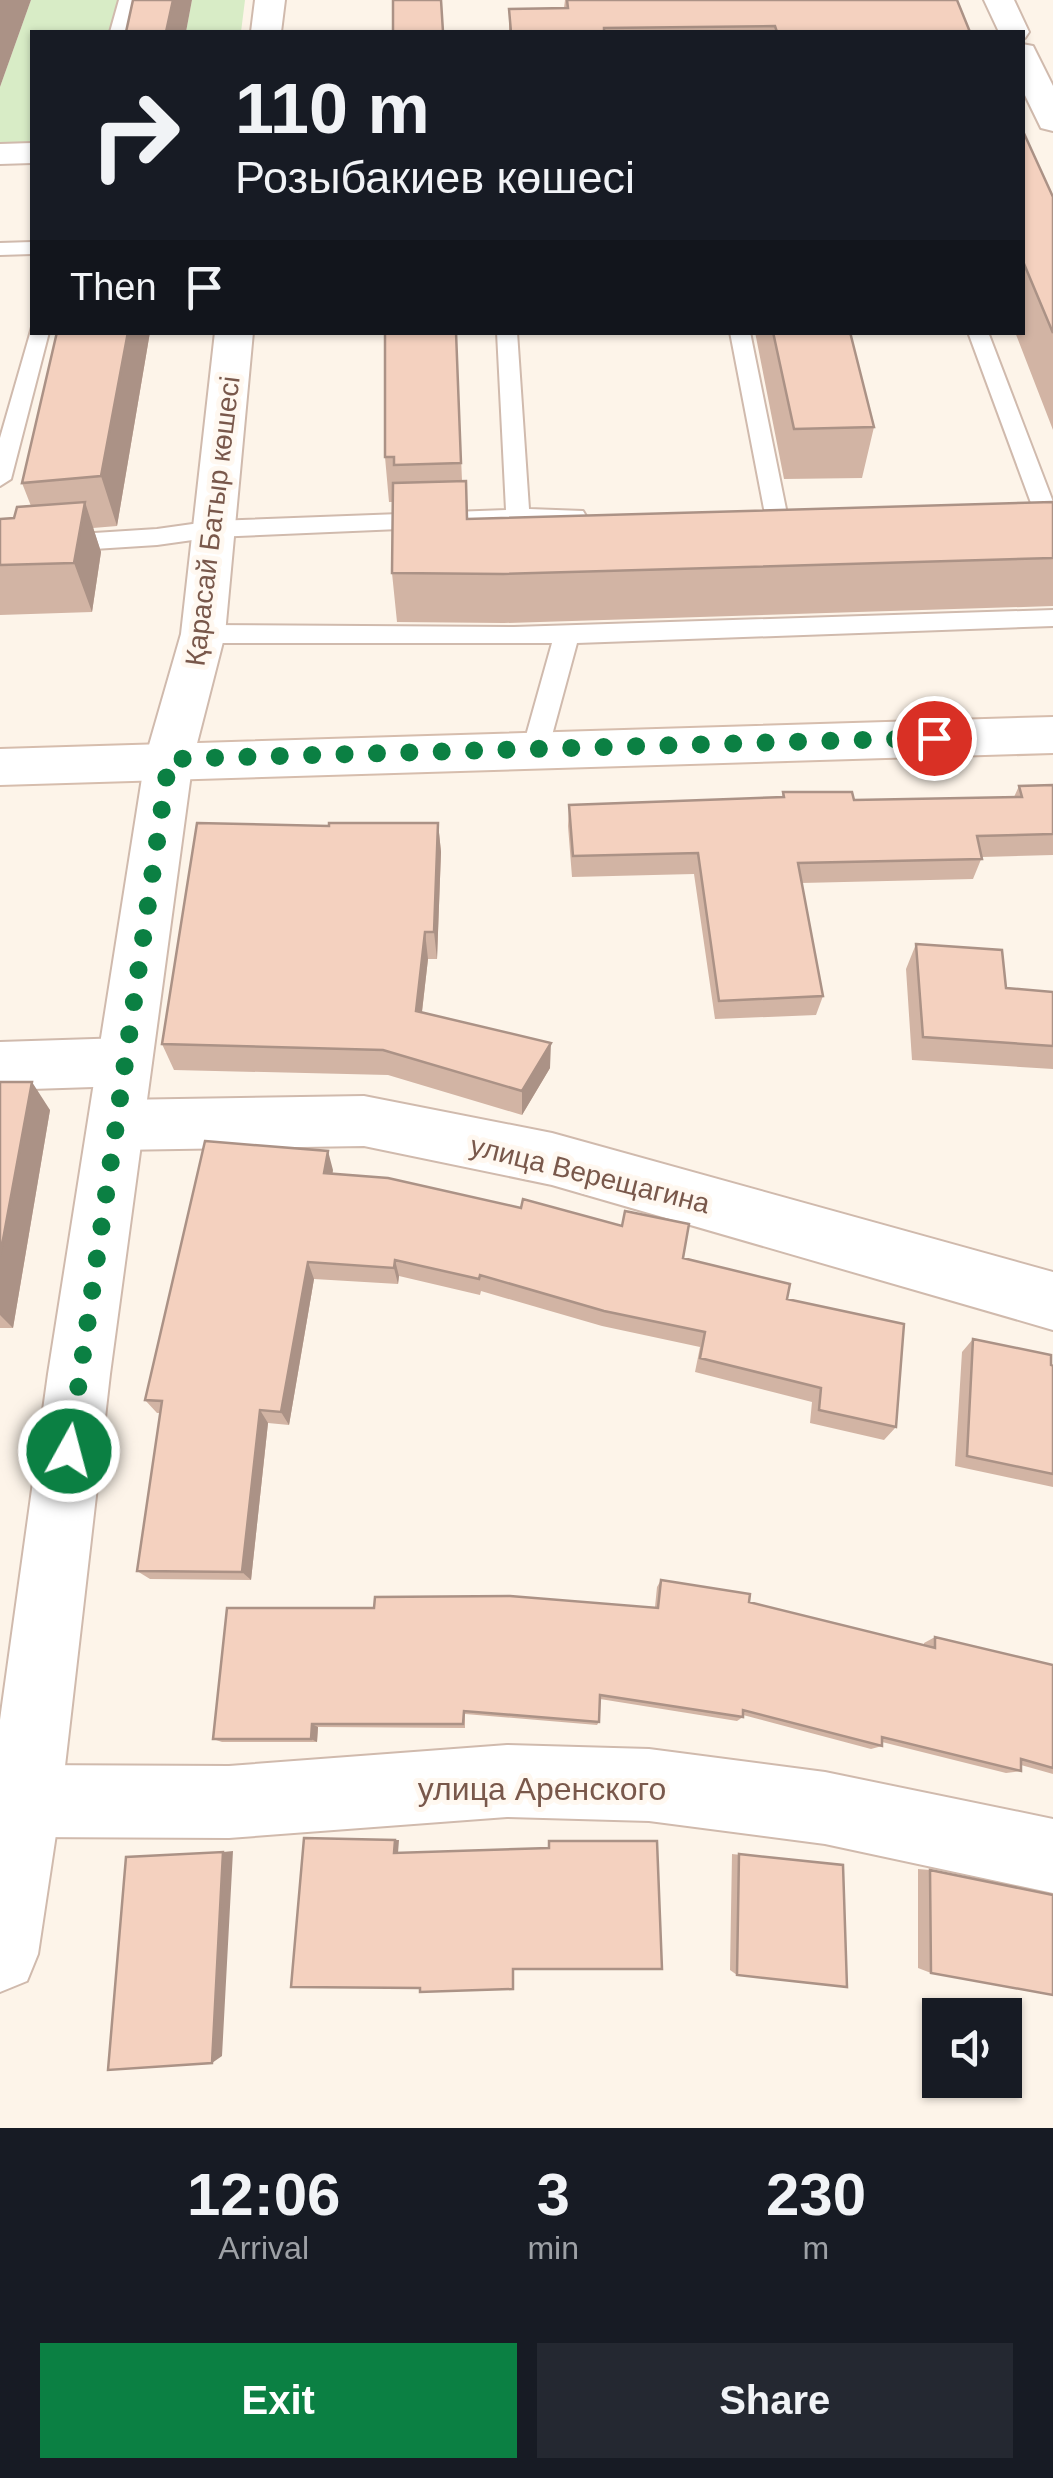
<!DOCTYPE html>
<meta charset="utf-8">
<style>
body{margin:0;font-family:Arial,sans-serif;background:#242831;color:#f1f3f6;height:100vh;display:flex;flex-direction:column;font-size:38px;white-space:nowrap}
*{box-sizing:border-box;margin:0}
p{font-size:32px;color:#9ea1a6}
.icon{flex:none;width:55px;height:55px;fill:none;stroke:currentColor;stroke-width:2;stroke-linecap:round;stroke-linejoin:round}
.map{position:relative;height:2128px;overflow:hidden}
.details{display:flex;flex-direction:column;background:#171b24;flex:1}
.details>*{flex:none}
.guide{position:absolute;left:30px;top:30px;width:995px;height:305px;border-radius:0px;box-shadow:0 2px 8px #0004;background:#171b24;color:#f1f3f6;overflow:hidden}
.buttons{position:absolute;left:922px;top:1998px;display:grid;gap:20px}
.buttons a{display:grid;place-items:center;width:100px;height:100px;border-radius:0px;background:#171b24;box-shadow:0 2px 8px #0004;font-size:50px}
.pin{position:absolute;display:grid;place-items:center;width:85px;height:85px;color:#fff;margin:-42px;border:5px solid #fff;border-radius:50%;box-shadow:0 2px 10px #0007}
.me{position:absolute;width:110px;margin:-55px;rotate:7deg;stroke-linejoin:round;filter:drop-shadow(0 0 8px #0008)}
.turn{display:flex;align-items:center;gap:35px;height:210px;padding:0 40px;font-size:45px}
.turn .icon{width:130px;height:130px;stroke-width:2.5}
.turn b{display:block;font-size:70px;line-height:85px}
.then{display:flex;align-items:center;height:95px;padding:0 40px;background:#0003;gap:20px;font-size:38px}
.eta{display:flex;justify-content:space-evenly;align-items:center;height:170px;text-align:center}
.eta b{font-size:60px;font-weight:600;line-height:70px}
.cta{display:flex;gap:20px;margin-top:auto;padding:20px 40px}
.cta a{flex:1;height:115px;border-radius:0px;background:#0b8043;color:#fff;font-size:40px;font-weight:600;line-height:115px;text-align:center}
.cta a+a{background:#242831;color:#f1f3f6}
.map>svg:first-child{display:block}
</style>
<div class="map">
<svg width="1053" height="2128" viewBox="0 0 1053 2128">
<rect width="100%" height="100%" fill="#fdf4e9"/>
<path fill="#d8ecc6" d="M 31,0 L 154,0 L 147,32 L 32,32 L 32,142 L 0,142 L 0,87 Z
M 192,0 L 245,0 L 241,32 L 186,32 Z"/>
<g fill="none" stroke-linecap="round" stroke-linejoin="round">
<g stroke="#d0baad" stroke-width="4">
<path id="service" d="M 119,0 L 135,0 L 126,32 L 110,32 Z
M 32,242 L 32,254 L 0,255 L 0,243 Z
M 32,327 L 32,332 L 49,332 L 11,479 L 0,486 L 0,438 Z
M 497,332 L 517,332 L 529,509 L 583,511 L 586,516 L 583,521 L 214,537 L 157,545 L 0,555 L 0,539 L 157,529 L 214,521 L 506,510 Z
M 730,332 L 750,332 L 787,514 L 776,522 L 765,514 Z
M 968,332 L 988,332 L 1053,502 L 1053,516 L 1037,516 L 1034,511 Z
M 1053,610 L 1053,626 L 577,643 L 548,750 L 544,757 L 526,757 L 522,750 L 552,643 L 203,643 L 191,634 L 203,625 L 514,627 Z"/>
</g>
<g stroke="#d0baad" stroke-width="4">
<path id="minor" d="M 984,0 L 1014,0 L 1029,32 L 1025,38 L 1022,32 L 999,32 Z
M 1022,44 L 1033,46 L 1053,86 L 1053,131 L 1041,128 L 1022,89 Z
M 32,143 L 32,163 L 0,164 L 0,144 Z
M 125,1038 L 144,1045 L 152,1062 L 144,1079 L 125,1086 L 0,1090 L 0,1042 Z
M 364,1096 L 552,1133 L 1053,1272 L 1053,1330 L 552,1185 L 364,1146 L 117,1150 L 97,1143 L 89,1125 L 97,1107 L 117,1100 Z
M 507,1745 L 649,1749 L 825,1772 L 1053,1819 L 1053,1893 L 825,1844 L 649,1821 L 507,1817 L 229,1838 L 25,1837 L 0,1827 L 0,1775 L 25,1765 L 229,1766 Z"/>
</g>
<g stroke="#d0baad" stroke-width="4">
<path id="tertiary" d="M 255,0 L 285,0 L 281,32 L 251,32 Z
M 215,332 L 253,332 L 225,634 L 193,759 L 110,1374 L 61,1801 L 38,1954 L 27,1981 L 0,1992 L 0,1720 L 48,1374 L 145,759 L 181,634 Z"/>
</g>
<g stroke="#d6bdad" stroke-width="4">
<path id="secondary" d="M 1053,717 L 1053,753 L 0,785 L 0,749 Z"/>
</g>
<use href="#service" fill="#fff" fill-rule="evenodd"/>
<use href="#minor" fill="#fff" fill-rule="evenodd"/>
<use href="#tertiary" fill="#fff" fill-rule="evenodd"/>
<use href="#secondary" fill="#fff" fill-rule="evenodd"/>
</g>
<path fill="#d2b4a4" d="M 565,0 L 957,0 L 970,32 L 509,32 L 509,9 L 564,8 Z
M 1022,129 L 1053,197 L 1053,430 L 1015,332 L 1022,332 Z
M 57,332 L 150,332 L 117,526 L 93,528 L 101,552 L 92,612 L 0,615 L 0,519 L 14,518 L 31,506 L 22,483 Z
M 456,332 L 462,481 L 466,481 L 468,519 L 1053,502 L 1053,606 L 504,623 L 397,622 L 392,573 L 393,502 L 389,502 L 385,457 Z
M 755,332 L 850,332 L 874,427 L 862,478 L 784,479 Z
M 1053,785 L 1053,855 L 982,857 L 973,879 L 801,883 L 823,996 L 816,1015 L 715,1019 L 694,874 L 572,877 L 568,826 L 569,805 L 782,797 L 783,792 L 854,800 L 1014,797 L 1019,786 Z
M 438,823 L 441,852 L 437,959 L 428,959 L 422,1012 L 550,1068 L 522,1115 L 388,1075 L 174,1070 L 162,1044 L 329,826 Z
M 916,944 L 1006,988 L 1053,992 L 1053,1069 L 912,1060 L 906,969 Z
M 0,1082 L 50,1110 L 13,1328 L 0,1328 Z
M 333,1170 L 332,1174 L 683,1258 L 787,1299 L 896,1427 L 884,1440 L 810,1423 L 812,1402 L 695,1372 L 700,1347 L 602,1326 L 481,1291 L 480,1295 L 399,1276 L 398,1284 L 314,1279 L 289,1425 L 268,1423 L 251,1580 L 150,1579 L 137,1571 L 161,1413 L 157,1413 L 145,1400 Z
M 973,1339 L 1053,1366 L 1053,1487 L 955,1466 L 962,1352 Z
M 661,1580 L 924,1645 L 924,1643 L 935,1637 L 1053,1665 L 1053,1774 L 1021,1765 L 1021,1771 L 1006,1773 L 882,1742 L 882,1746 L 871,1749 L 743,1715 L 743,1717 L 737,1721 L 600,1699 L 599,1722 L 597,1725 L 465,1714 L 465,1728 L 318,1727 L 317,1742 L 222,1742 L 213,1739 L 655,1607 L 657,1587 Z
M 732,1854 L 843,1865 L 737,1975 L 730,1970 Z
M 918,1869 L 930,1870 L 931,1973 L 918,1968 Z"/>
<path fill="#ab9286" d="M 0,0 L 31,0 L 0,87 Z
M 173,0 L 192,0 L 186,32 L 166,32 Z
M 128,332 L 150,332 L 117,526 L 101,476 Z
M 85,502 L 101,552 L 92,612 L 74,563 Z
M 438,823 L 441,852 L 437,959 L 434,932 Z
M 425,932 L 428,959 L 419,1037 L 416,1011 Z
M 551,1043 L 550,1068 L 522,1115 L 522,1091 Z
M 32,1082 L 50,1110 L 13,1328 L 0,1315 L 0,1256 Z
M 328,1151 L 333,1170 L 329,1192 L 324,1173 Z
M 395,1260 L 399,1276 L 398,1284 L 394,1268 Z
M 308,1262 L 314,1279 L 289,1425 L 281,1412 Z
M 260,1410 L 268,1423 L 251,1580 L 242,1572 Z
M 312,1724 L 318,1727 L 317,1742 L 311,1739 Z
M 395,1840 L 399,1840 L 398,1853 L 394,1853 Z
M 233,1851 L 222,2056 L 212,2063 L 223,1852 Z"/>
<path fill="#f4d1bf" stroke="#ab9286" stroke-width="2.5" d="M 133,0 L 173,0 L 166,32 L 126,32 Z
M 393,0 L 441,0 L 443,32 L 393,32 Z
M 567,0 L 957,0 L 970,32 L 777,32 L 775,26 L 604,28 L 604,32 L 511,32 L 509,9 L 568,8 Z
M 1022,129 L 1053,197 L 1053,333 L 1022,259 Z
M 57,332 L 128,332 L 101,476 L 22,483 Z
M 385,332 L 456,332 L 461,463 L 394,465 L 394,457 L 385,457 Z
M 773,332 L 850,332 L 874,427 L 794,429 Z
M 466,481 L 467,519 L 1053,502 L 1053,558 L 503,574 L 392,573 L 393,483 Z
M 85,502 L 74,563 L 0,565 L 0,519 L 14,518 L 17,507 Z
M 1053,785 L 1053,834 L 977,836 L 982,859 L 798,863 L 823,996 L 719,1001 L 698,853 L 573,856 L 569,805 L 784,797 L 783,792 L 852,792 L 854,800 L 1022,797 L 1019,786 Z
M 197,823 L 329,826 L 329,823 L 438,823 L 434,932 L 425,932 L 416,1011 L 551,1043 L 522,1091 L 383,1050 L 162,1044 Z
M 916,944 L 1002,950 L 1006,988 L 1053,992 L 1053,1046 L 923,1037 Z
M 0,1082 L 32,1082 L 0,1256 Z
M 205,1141 L 328,1151 L 324,1173 L 388,1178 L 521,1208 L 523,1199 L 622,1226 L 625,1211 L 689,1224 L 683,1258 L 790,1284 L 787,1299 L 904,1324 L 896,1427 L 819,1410 L 821,1388 L 700,1358 L 705,1332 L 604,1311 L 480,1275 L 479,1279 L 395,1260 L 394,1268 L 308,1262 L 281,1412 L 260,1410 L 242,1572 L 137,1571 L 162,1401 L 145,1400 Z
M 973,1339 L 1051,1355 L 1051,1365 L 1053,1366 L 1053,1474 L 967,1456 Z
M 661,1580 L 750,1594 L 749,1602 L 935,1648 L 935,1637 L 1053,1665 L 1053,1768 L 1021,1759 L 1021,1771 L 882,1737 L 882,1746 L 743,1710 L 743,1717 L 600,1695 L 599,1722 L 464,1711 L 463,1724 L 312,1724 L 311,1739 L 213,1739 L 227,1608 L 374,1608 L 375,1597 L 510,1596 L 658,1608 Z
M 304,1838 L 395,1840 L 394,1853 L 549,1848 L 549,1841 L 657,1841 L 662,1969 L 513,1969 L 513,1989 L 420,1992 L 420,1988 L 291,1987 Z
M 223,1852 L 212,2063 L 108,2070 L 126,1857 Z
M 739,1854 L 843,1865 L 847,1987 L 737,1975 Z
M 930,1870 L 1053,1895 L 1053,1995 L 931,1973 Z"/>
<g fill="none" stroke-linecap="round" stroke-linejoin="round">
<path stroke="#0b8043" stroke-width="18" stroke-dasharray="0 32.4" d="M 69,1451 L 169,759 L 934,738"/>
</g>
<g text-anchor="middle" stroke-width="10" stroke-linejoin="round" paint-order="stroke">
<g font-size="28" fill="#79584b" stroke="#fff8f0">
<text transform="translate(212 521) rotate(-83)" y="10">Қарасай Батыр көшесі</text>
<text transform="translate(590 1174) rotate(14)" y="10">улица Верещагина</text>
</g>
<g font-size="32" fill="#79584b" stroke="#fff8f0">
<text x="542" y="1800">улица Аренского</text>
</g>
</g>
</svg>
<div class="buttons">
<a><svg class="icon" aria-label="sound" viewBox="0 0 24 24"><path d="M4 9h4l5-4v14l-5-4H4zM17 9q2 3 0 6"/></svg></a>
</div>
<div class="pin" style="left:934px;top:738px;background:#d93025"><svg class="icon" aria-label="arrive" viewBox="0 0 24 24"><path d="M6 21V4h12l-3 4 3 4H6"/></svg></div>
<svg class="me" style="left:69px;top:1451px" viewBox="-20 -20 40 40"><circle r="17" fill="#0b8043" stroke="#fff" stroke-width="3"/><path d="M0-11L8 9 0 5-8 9z" fill="#fff"/></svg>
<div class="guide">
<div class="turn"><svg class="icon" aria-label="right" viewBox="0 0 24 24"><path d="M7 20v-9h11M14 6l5 5-5 5"/></svg><div><b>110 m</b>Розыбакиев көшесі</div></div>
<div class="then">Then<svg class="icon" aria-label="arrive" viewBox="0 0 24 24"><path d="M6 21V4h12l-3 4 3 4H6"/></svg></div>
</div>
</div>
<section class="details">
<div class="eta">
<div><b>12:06</b><p>Arrival</p></div>
<div><b>3</b><p>min</p></div>
<div><b>230</b><p>m</p></div>
</div>
<div class="cta"><a>Exit</a><a>Share</a></div>
</section>
